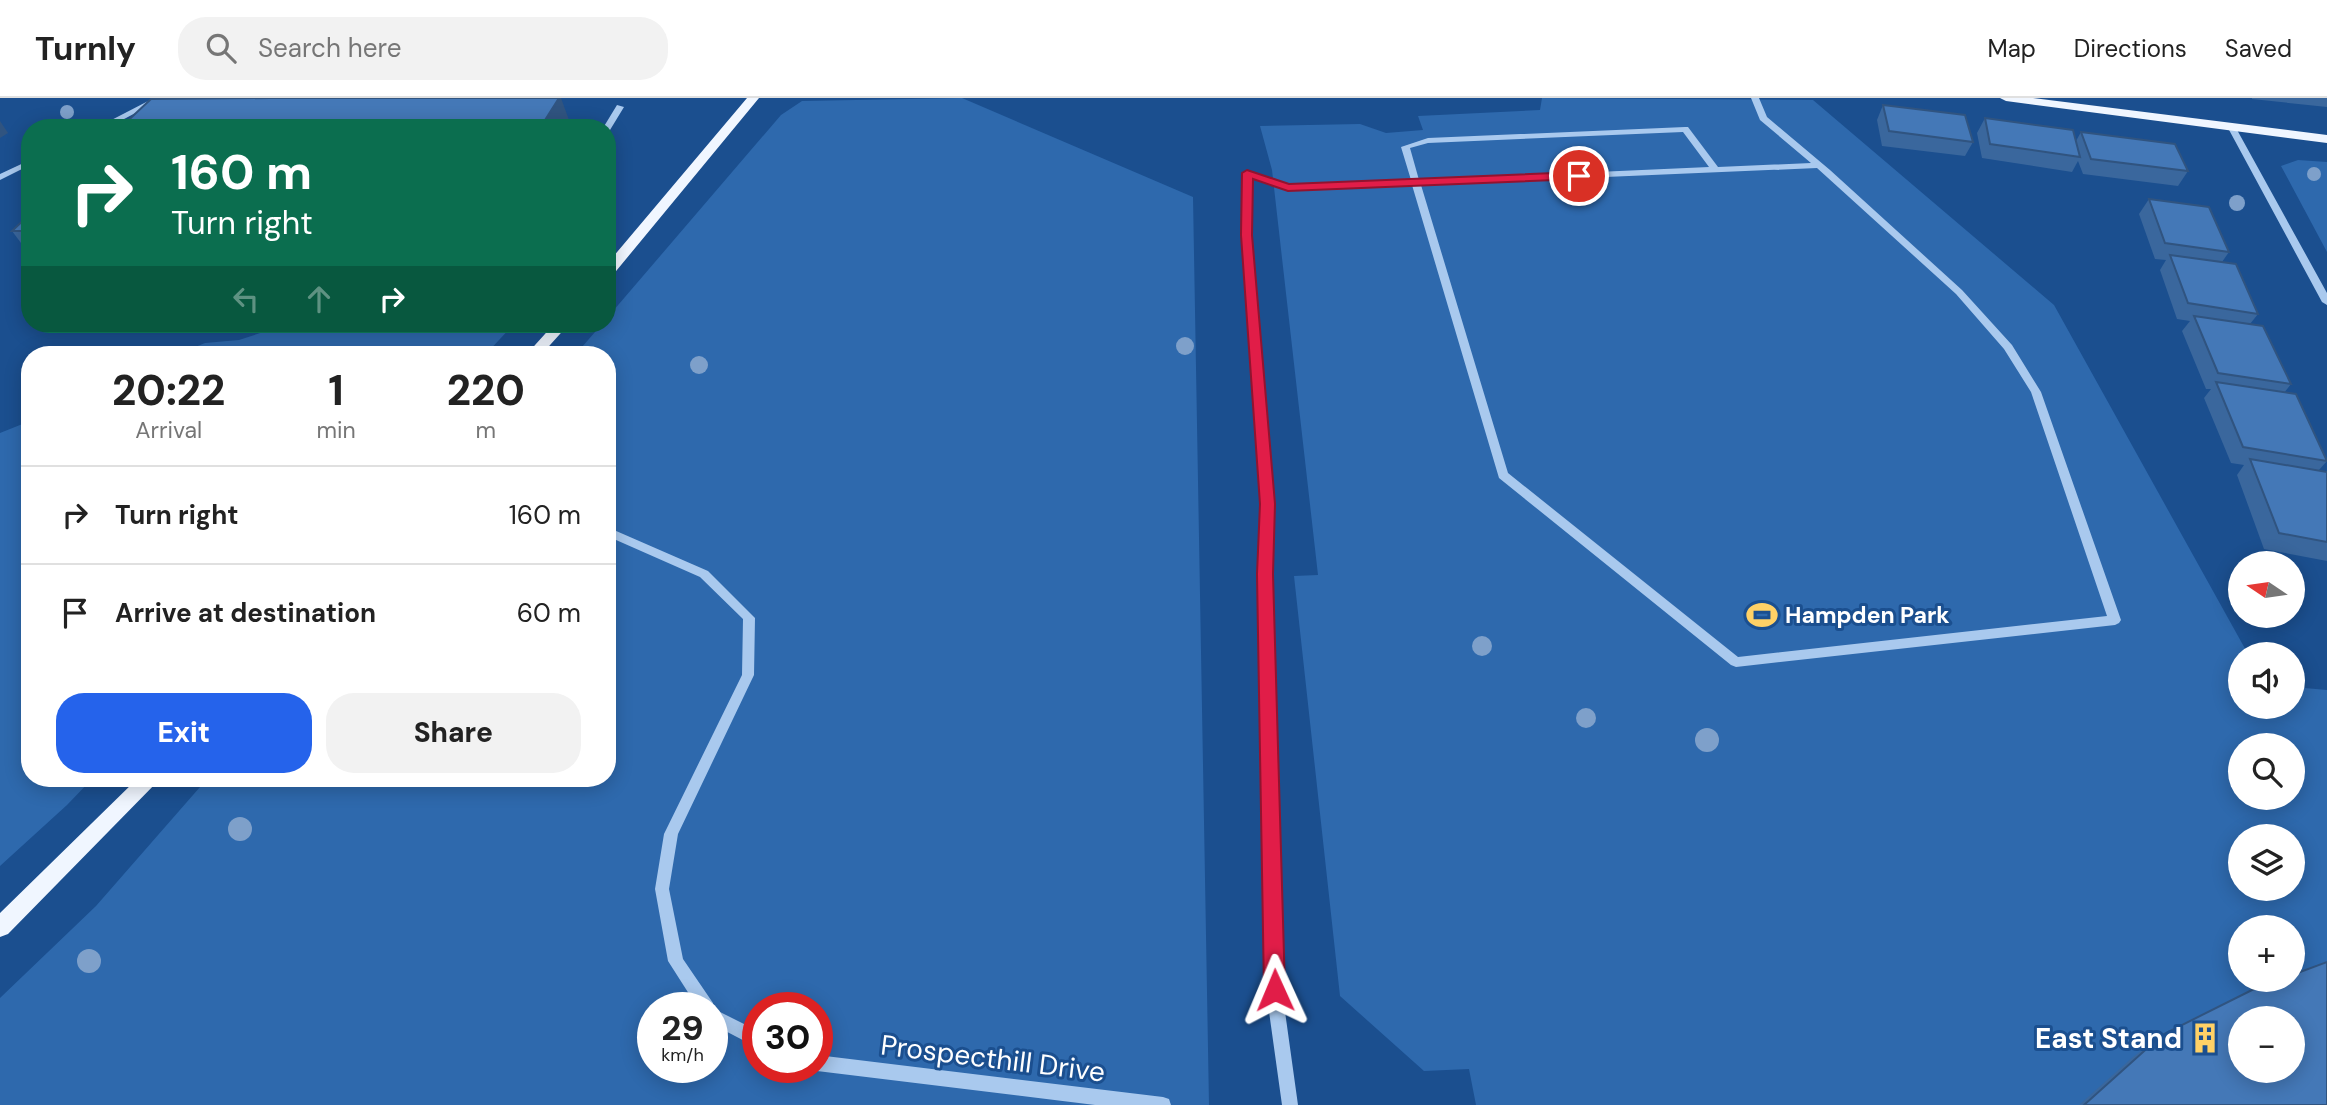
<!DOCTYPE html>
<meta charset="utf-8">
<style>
body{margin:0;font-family:"DM Sans",sans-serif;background:#f2f2f2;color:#222;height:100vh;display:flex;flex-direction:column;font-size:26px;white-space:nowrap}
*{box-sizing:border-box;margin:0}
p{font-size:23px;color:#767676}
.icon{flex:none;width:38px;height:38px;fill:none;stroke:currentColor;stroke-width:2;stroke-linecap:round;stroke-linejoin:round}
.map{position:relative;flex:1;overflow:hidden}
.details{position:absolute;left:21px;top:248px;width:595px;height:441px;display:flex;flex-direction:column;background:#fff;border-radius:28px;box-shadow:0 4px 18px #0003}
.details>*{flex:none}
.guide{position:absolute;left:21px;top:21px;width:595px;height:214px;border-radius:28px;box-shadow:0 4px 18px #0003;background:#0b6e4f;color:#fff;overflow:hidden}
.needle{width:46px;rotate:283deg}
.tools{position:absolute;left:2228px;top:453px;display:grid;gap:14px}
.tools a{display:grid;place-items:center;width:77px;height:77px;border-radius:50%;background:#fff;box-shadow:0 4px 18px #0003;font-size:35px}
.speed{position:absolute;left:637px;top:894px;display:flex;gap:14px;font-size:35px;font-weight:700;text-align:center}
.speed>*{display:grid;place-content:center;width:91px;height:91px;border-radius:50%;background:#fff;box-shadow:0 4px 18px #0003;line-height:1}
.speed small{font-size:18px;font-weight:400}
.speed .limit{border:10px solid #d22;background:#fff;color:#111}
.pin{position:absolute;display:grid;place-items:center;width:60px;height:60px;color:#fff;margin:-30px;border:4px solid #fff;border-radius:50%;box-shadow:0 2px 7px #0007}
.me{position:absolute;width:77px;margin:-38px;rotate:359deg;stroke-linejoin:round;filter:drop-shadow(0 0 5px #0008)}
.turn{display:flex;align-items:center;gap:24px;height:147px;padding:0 35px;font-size:32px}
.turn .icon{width:91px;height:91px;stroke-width:2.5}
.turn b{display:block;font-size:49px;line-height:60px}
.lanes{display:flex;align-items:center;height:66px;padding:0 35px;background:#0003;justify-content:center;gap:35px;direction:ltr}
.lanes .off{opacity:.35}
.eta{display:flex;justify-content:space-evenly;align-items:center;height:119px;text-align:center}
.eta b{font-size:42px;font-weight:800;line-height:49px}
.cta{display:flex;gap:14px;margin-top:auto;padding:14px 35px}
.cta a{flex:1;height:80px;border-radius:28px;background:#2563eb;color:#fff;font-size:28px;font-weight:800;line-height:80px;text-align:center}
.cta a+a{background:#f2f2f2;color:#222}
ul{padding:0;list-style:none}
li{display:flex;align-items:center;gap:21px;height:98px;padding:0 35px;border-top:2px solid #e0e0e0}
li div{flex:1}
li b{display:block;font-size:26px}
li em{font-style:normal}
header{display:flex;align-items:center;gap:42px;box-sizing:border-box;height:98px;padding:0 35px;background:#fff;border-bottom:2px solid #e0e0e0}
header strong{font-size:33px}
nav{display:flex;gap:38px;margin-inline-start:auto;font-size:24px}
.search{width:490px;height:63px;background:#f2f2f2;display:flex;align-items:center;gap:18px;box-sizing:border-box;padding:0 24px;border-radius:28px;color:#767676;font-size:26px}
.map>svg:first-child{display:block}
</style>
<header>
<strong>Turnly</strong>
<div class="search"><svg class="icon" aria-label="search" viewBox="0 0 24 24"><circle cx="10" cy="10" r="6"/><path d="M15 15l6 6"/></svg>Search here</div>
<nav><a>Map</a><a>Directions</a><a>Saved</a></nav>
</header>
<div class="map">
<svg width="2327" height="1007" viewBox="0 0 2327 1007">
<rect width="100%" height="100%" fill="#1b4f8f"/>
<path fill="#2e69ad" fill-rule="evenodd" d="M 962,0 L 1193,99 L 1209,1007 L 0,1007 L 0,900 L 96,808 L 207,681 L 607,681 L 607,257 L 575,257 L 602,226 L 607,226 L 607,220 L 781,17 L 802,3 ZM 653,910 L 712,910 L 712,970 L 653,970 ZM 758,910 L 817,910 L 817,970 L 758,970 Z
M 1542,0 L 1813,2 L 2054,207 L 2248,556 L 2240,556 L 2240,609 L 2292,609 L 2293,589 L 2327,592 L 2327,1007 L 1476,1007 L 1469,971 L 1424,973 L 1340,898 L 1294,478 L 1318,477 L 1272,72 L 1260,28 L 1360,26 L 1386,35 L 1423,32 L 1418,18 L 1540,12 ZM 2240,648 L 2292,648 L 2292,700 L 2240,700 ZM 2240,738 L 2292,738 L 2292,791 L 2240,791 ZM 2240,830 L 2292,830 L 2292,882 L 2240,882 ZM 2240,920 L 2292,920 L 2292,973 L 2240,973 Z
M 2298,62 L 2327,64 L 2327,154 L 2281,68 Z
M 288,226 L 514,226 L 485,257 L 176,257 L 205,245 L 239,242 Z
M 30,323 L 30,681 L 92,681 L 67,707 L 0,768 L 0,335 Z"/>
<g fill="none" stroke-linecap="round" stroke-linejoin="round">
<path fill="#a9c9ee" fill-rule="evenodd" d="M 154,0 L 164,0 L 107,30 L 96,30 Z
M 1751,0 L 1759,0 L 1767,19 L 1830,72 L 1962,192 L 2012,247 L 2041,294 L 2121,522 L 2119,525 L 2115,527 L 1736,569 L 1731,567 L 1499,380 L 1412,87 L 1288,93 L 1251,80 L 1252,137 L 1274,406 L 1271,476 L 1282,892 L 1298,1007 L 1282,1007 L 1266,892 L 1259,476 L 1262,406 L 1242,137 L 1243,75 L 1250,73 L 1289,87 L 1411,82 L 1401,49 L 1428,40 L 1685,29 L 1688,29 L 1718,69 L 1811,65 L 1760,22 ZM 1683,34 L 1709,69 L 1419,82 L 1410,50 L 1428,45 ZM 1817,70 L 1956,196 L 2004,251 L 2031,294 L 2107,518 L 1738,559 L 1508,375 L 1421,87 Z
M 617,7 L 624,9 L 610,32 L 607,32 L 607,30 L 603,30 Z
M 2229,28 L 2236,30 L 2327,195 L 2327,207 L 2322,204 L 2228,30 Z
M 30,62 L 30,67 L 0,82 L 0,76 Z
M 607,429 L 708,473 L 755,520 L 754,577 L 678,736 L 669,791 L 683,861 L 713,905 L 714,911 L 758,933 L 758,950 L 712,926 L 712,910 L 698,910 L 668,863 L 655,791 L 664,736 L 742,577 L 743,521 L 700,479 L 607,438 Z
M 817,957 L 1163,999 L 1169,1001 L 1171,1007 L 1095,1007 L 817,973 L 811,970 L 817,970 Z"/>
<path fill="#f0f6ff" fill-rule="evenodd" d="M 747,0 L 759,0 L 612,178 L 607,179 L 607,166 Z
M 2000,0 L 2033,0 L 2327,37 L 2327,45 L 2006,3 Z
M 554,226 L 569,226 L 541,257 L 526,257 Z
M 137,681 L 160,681 L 8,836 L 0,839 L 0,815 Z"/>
</g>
<g fill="#7ea0ca">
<circle cx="67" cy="14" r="7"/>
<circle cx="2314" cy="76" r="7"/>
<circle cx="2237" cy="105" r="8"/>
<circle cx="1185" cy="248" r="9"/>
<circle cx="699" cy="267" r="9"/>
<circle cx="1482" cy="548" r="10"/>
<circle cx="1586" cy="620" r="10"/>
<circle cx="1707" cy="642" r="12"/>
<circle cx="240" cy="731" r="12"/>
<circle cx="89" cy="863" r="12"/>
</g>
<path fill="#3a679d" d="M 2252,0 L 2327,0 L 2327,9 L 2252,1 Z
M 1883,7 L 1973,44 L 1965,58 L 1882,48 L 1877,22 Z
M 1985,20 L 2076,43 L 2081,34 L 2188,73 L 2178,88 L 2083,76 L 2078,63 L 2072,74 L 1982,60 L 1977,35 Z
M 2149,101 L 2229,154 L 2222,164 L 2258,216 L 2250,226 L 2291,286 L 2284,295 L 2327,363 L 2319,372 L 2327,374 L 2327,463 L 2264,451 L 2237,377 L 2244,367 L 2231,365 L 2204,300 L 2211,291 L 2206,291 L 2182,233 L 2190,223 L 2177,221 L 2160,172 L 2166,162 L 2155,161 L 2139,116 Z
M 30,116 L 30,157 L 12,133 Z
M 2162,937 L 2327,1007 L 2079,1007 L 2133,959 Z"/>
<path fill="#305480" d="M 559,0 L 561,0 L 569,22 L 564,30 L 540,30 Z
M 0,23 L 8,35 L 0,40 Z"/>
<path fill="#4478b7" stroke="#305480" stroke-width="2" fill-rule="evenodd" d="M 270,0 L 559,0 L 540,30 L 120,30 L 151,1 Z
M 1883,7 L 1965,17 L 1973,44 L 1889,33 Z
M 1985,20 L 2073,32 L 2080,59 L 1990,46 Z
M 2081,34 L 2175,46 L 2188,73 L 2091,61 Z
M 2149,101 L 2209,109 L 2229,154 L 2165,145 Z
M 30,116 L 30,133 L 12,133 Z
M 2170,157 L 2236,166 L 2258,216 L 2188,205 Z
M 2194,218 L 2263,228 L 2291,286 L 2218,275 Z
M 2216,284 L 2296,296 L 2327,363 L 2243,349 Z
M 2250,361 L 2327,374 L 2327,444 L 2279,435 Z
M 2327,864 L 2327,1007 L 2084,1007 L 2162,937 L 2252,892 L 2278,882 L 2292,882 L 2292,877 ZM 2240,920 L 2292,920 L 2292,973 L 2240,973 Z"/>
<path fill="#e11d48" stroke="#92132f" stroke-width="2" d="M 1247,72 L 1289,86 L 1579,74 L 1585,78 L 1579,81 L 1288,93 L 1253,81 L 1252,137 L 1275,406 L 1273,476 L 1285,892 L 1282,899 L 1275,901 L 1267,899 L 1264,892 L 1257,476 L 1260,406 L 1241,137 L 1242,75 Z"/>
<defs>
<g id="stadium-bare" transform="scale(2.415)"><path d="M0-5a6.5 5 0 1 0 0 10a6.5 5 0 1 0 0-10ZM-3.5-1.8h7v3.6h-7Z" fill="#ffd166" stroke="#1b4f8f" stroke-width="2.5" paint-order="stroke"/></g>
<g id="building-bare" transform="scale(2.415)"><path d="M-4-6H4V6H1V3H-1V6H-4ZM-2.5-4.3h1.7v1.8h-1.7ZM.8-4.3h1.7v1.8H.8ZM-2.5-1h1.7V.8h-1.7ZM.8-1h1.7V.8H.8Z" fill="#ffd166" stroke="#1b4f8f" stroke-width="2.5" paint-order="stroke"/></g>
</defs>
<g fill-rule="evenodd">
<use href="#stadium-bare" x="1762" y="517"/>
<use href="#building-bare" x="2205" y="940"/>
</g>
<g text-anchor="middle" stroke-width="6" stroke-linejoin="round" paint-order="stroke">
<g font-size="23" font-weight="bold" fill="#fff" stroke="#1b4f8f" text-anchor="start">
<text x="1785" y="525">Hampden Park</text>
</g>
<g font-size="28" font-weight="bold" fill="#fff" stroke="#1b4f8f" text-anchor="end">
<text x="2182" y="950">East Stand</text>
</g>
<g font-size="28" fill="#fff" stroke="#1b4f8f">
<text transform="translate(993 960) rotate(7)" y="10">Prospecthill Drive</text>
</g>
</g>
</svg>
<div class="tools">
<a><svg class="needle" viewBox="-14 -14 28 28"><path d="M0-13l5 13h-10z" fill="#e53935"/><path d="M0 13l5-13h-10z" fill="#767676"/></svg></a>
<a><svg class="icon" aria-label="sound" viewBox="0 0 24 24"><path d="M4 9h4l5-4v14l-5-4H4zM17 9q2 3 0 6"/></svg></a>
<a><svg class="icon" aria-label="search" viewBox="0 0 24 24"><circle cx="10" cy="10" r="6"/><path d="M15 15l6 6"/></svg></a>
<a><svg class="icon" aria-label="layers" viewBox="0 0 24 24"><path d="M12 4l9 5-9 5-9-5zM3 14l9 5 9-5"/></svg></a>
<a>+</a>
<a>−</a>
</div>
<div class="speed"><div>29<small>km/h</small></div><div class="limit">30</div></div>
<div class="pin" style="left:1579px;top:78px;background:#d93025"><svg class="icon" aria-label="arrive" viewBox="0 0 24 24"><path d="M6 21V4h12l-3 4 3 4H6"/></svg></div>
<svg class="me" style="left:1275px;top:892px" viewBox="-20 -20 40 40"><path d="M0-17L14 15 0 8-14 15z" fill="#e11d48" stroke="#fff" stroke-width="4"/></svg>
<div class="guide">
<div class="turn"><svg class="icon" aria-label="right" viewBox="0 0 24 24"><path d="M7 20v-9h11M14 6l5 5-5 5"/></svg><div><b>160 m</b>Turn right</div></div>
<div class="lanes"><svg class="icon off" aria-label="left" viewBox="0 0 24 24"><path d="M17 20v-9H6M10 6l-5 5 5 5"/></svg><svg class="icon off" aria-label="ahead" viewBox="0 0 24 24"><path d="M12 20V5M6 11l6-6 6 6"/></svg><svg class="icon" aria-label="right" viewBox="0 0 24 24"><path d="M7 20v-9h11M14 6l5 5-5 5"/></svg></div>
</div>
<section class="details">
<div class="eta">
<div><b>20:22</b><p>Arrival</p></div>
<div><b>1</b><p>min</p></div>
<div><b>220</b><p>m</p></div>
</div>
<ul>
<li><svg class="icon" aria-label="right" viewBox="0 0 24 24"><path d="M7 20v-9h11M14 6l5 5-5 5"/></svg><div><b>Turn right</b></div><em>160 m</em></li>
<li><svg class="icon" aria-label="arrive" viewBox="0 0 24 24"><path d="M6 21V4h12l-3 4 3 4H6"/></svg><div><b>Arrive at destination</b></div><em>60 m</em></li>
</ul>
<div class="cta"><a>Exit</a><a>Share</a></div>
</section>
</div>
